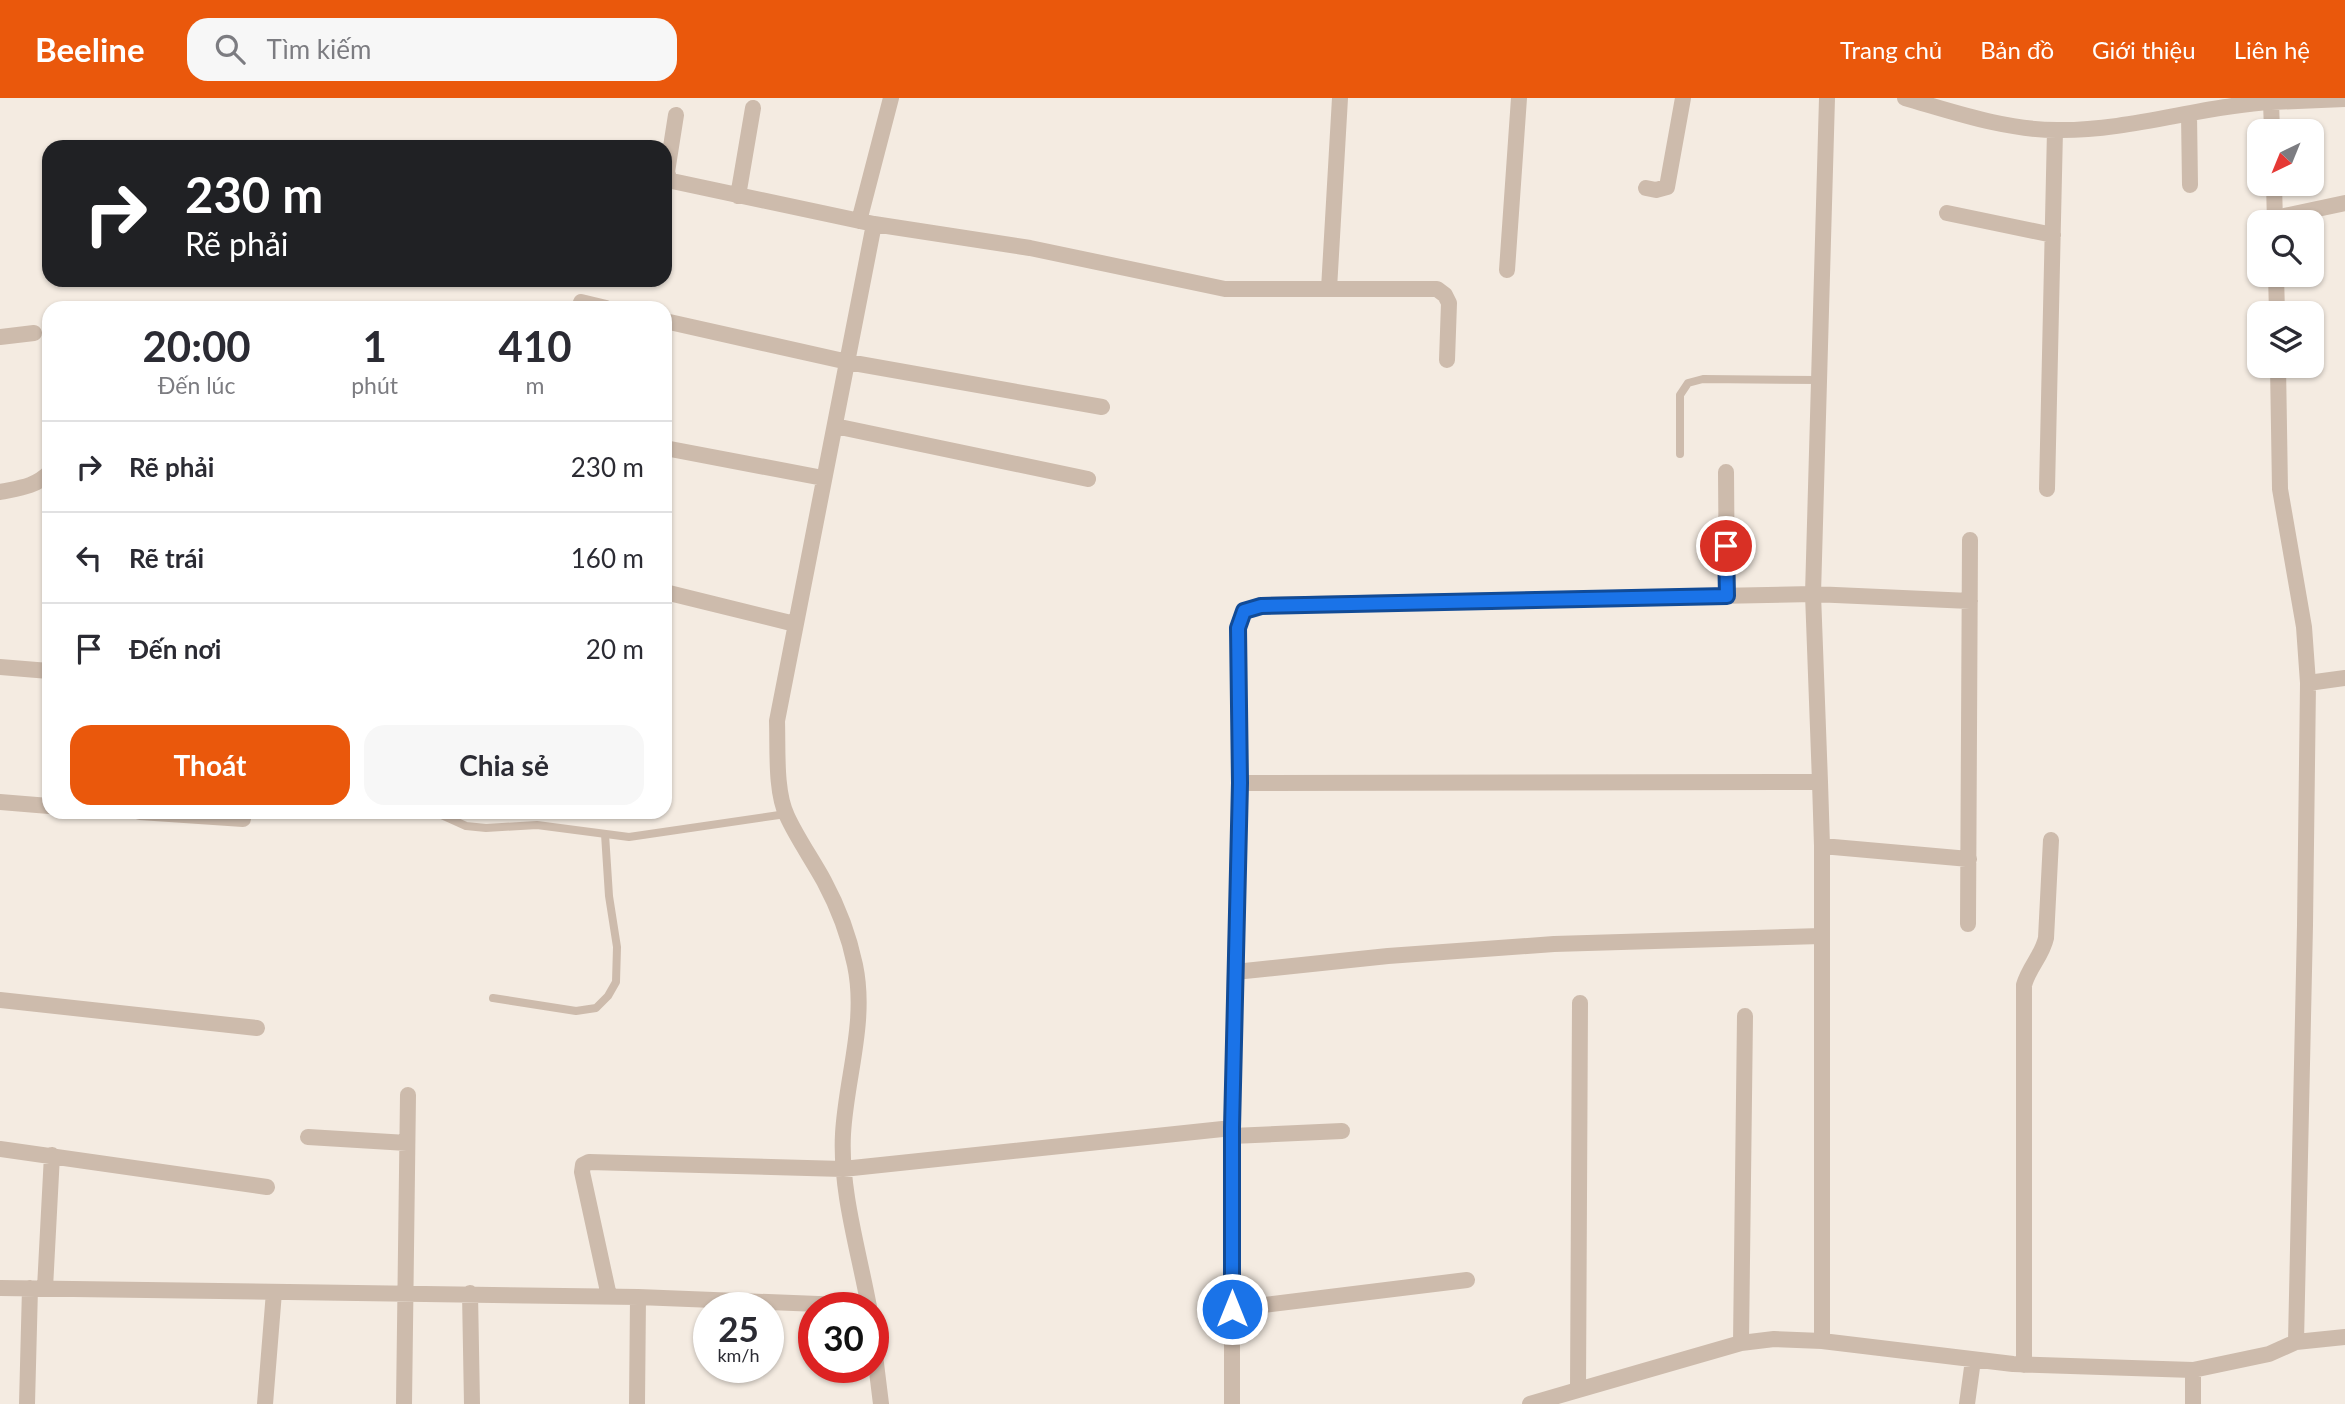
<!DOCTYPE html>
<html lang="vi">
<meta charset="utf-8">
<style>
body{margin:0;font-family:Lato,sans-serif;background:#f7f7f7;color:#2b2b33;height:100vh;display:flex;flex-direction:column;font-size:26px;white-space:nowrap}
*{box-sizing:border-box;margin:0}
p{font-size:23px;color:#7c7c81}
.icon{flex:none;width:38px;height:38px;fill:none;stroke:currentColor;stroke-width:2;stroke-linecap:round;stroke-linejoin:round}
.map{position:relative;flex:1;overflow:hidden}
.side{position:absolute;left:42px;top:203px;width:630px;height:518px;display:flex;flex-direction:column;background:#fff;border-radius:21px;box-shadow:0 2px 5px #0004}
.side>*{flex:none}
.top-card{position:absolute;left:42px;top:42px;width:630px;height:147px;border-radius:21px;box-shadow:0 2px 5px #0004;background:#202124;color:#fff;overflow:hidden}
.needle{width:46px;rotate:223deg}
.fabs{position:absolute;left:2247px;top:21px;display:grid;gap:14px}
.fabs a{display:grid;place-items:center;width:77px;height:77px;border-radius:14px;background:#fff;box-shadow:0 2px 5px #0004;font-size:35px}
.speed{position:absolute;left:693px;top:1194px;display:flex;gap:14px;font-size:35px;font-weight:700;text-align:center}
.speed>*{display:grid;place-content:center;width:91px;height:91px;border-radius:50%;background:#fff;box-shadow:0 2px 5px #0004;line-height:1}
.speed small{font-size:18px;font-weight:400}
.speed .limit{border:10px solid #d22;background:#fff;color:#111}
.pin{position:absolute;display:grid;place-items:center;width:60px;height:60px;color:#fff;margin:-30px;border:4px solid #fff;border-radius:50%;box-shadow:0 2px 7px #0007}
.me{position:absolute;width:77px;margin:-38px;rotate:0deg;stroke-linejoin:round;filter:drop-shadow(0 0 5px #0008)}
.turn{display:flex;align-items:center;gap:24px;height:147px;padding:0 28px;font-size:32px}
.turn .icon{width:91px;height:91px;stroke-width:2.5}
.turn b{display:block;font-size:49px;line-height:60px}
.eta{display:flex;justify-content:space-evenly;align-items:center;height:119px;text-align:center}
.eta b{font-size:42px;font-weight:700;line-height:49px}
.cta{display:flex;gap:14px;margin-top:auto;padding:14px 28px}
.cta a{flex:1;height:80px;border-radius:21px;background:#ea580c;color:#fff;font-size:28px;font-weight:700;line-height:80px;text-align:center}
.cta a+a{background:#f7f7f7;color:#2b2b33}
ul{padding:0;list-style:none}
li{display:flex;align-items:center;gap:21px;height:91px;padding:0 28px;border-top:2px solid #e1e1e2}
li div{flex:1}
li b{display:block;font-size:26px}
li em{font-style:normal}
header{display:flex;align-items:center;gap:42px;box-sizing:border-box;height:98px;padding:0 35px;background:#ea580c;color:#fff}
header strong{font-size:33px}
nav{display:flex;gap:38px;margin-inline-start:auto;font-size:24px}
.search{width:490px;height:63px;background:#f7f7f7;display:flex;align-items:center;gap:18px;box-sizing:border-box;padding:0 24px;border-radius:21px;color:#7c7c81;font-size:26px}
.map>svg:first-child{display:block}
</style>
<header>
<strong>Beeline</strong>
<div class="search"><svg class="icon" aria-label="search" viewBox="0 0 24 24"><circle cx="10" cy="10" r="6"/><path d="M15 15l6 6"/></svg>Tìm kiếm</div>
<nav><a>Trang chủ</a><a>Bản đồ</a><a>Giới thiệu</a><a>Liên hệ</a></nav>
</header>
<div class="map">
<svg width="2345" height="1306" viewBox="0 0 2345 1306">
<rect width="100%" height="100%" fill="#f4ebe1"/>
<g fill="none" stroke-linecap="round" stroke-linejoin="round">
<path stroke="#cdbbac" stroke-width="8" d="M 1680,356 L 1680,297 L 1688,285 L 1703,281 L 1818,282
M 435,714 L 466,728 L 486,730 L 537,727 L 629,739 L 786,716
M 493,900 L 576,913 L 596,910 L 608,898 L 616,884 L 617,849 L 609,798 L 605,736"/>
<path stroke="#cdbbac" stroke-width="16" d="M 1905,0 C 1954,14 2005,32 2057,32 C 2130,33 2200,8 2271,4 L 2272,33
M 2271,4 L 2345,1
M 2189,16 L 2190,87
M 676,17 L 667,74 L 669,80 L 672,83 L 874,126
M 2274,86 L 2275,124
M 1646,90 L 1656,92 L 1667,89 L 1683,0
M 738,98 L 753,10
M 1947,115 L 2053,137
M 2275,120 L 2345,105
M 859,123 L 891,0
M 1507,172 L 1519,0
M 2276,177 L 2277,215
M 1329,191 L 1437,191 L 1445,197 L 1449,205 L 1447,262
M 581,204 L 606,210
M 665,223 L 848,264 L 1102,309
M 0,239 L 34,235
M 2278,268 L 2280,391 L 2304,529 L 2308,585 L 2305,827 L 2296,1244
M 835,328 L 1088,381
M 665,350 L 823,380
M 1726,374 L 1727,498
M 2047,391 L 2055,32
M 0,394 C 19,390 35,389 49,375
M 665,494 L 795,526
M 0,569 L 49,573
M 2308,585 L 2345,580
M 1820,684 L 1813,496 L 1827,0
M 1240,685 L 1820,684 L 1822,748 L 1822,1243
M 0,704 L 49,708
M 140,714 L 243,721
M 1822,748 L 1969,761
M 1968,826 L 1970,442
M 1235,874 L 1240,685 L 1238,530 L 1244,513 L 1261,507 L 1813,496 L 1970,503
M 0,902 L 257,930
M 1232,1038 L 1342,1033
M 308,1039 L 407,1045
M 0,1051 L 267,1089
M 0,1190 L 638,1199 L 869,1208
M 45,1190 L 52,1057
M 470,1195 L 472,1306
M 609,1198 L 582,1074 L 583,1067 L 589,1064 L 843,1071 L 1232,1030
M 869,1209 C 859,1154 840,1093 843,1036 C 846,980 867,924 855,867 C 849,838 838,809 824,783 C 812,761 797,740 787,718 C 775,693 778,651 777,623 L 874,126 L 1030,150 L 1225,191 L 1329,191 L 1340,0
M 1232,1211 L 1467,1182
M 873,1241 L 881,1306
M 1741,1245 L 1745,918
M 2024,1267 L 2024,887 C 2029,869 2042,858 2046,840 L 2051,742
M 1578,1292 L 1741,1245 L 1774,1241 L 1822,1243 L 2013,1266 L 2193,1272 L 2269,1256 L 2296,1244 L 2345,1239
M 27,1306 L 30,1190
M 265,1306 L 274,1194
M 404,1306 L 408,997
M 637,1306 L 638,1199
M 1232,1306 L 1232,1030 L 1235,874 L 1388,858 L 1554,846 L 1821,838
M 1530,1306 L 1578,1292 L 1580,905
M 1967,1306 L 1973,1262
M 2193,1306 L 2193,1272"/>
</g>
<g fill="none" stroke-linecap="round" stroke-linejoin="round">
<g stroke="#114b97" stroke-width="18">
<path id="route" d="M 1232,1211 L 1232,1030 L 1240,685 L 1238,530 L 1244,513 L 1261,508 L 1727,498 L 1726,448"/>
</g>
<use href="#route" stroke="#1a73e8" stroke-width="12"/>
</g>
</svg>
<div class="fabs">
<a><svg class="needle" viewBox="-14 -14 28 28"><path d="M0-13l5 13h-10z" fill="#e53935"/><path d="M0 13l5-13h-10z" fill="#7c7c81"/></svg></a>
<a><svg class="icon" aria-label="search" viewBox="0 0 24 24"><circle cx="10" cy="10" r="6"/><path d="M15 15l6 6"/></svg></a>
<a><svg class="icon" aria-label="layers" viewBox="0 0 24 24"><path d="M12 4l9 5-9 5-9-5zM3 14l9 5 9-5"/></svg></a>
</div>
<div class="speed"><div>25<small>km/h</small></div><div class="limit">30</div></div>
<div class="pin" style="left:1726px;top:448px;background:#d93025"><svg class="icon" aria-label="arrive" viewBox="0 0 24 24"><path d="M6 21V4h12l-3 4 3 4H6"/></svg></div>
<svg class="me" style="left:1232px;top:1211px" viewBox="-20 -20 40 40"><circle r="17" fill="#1a73e8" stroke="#fff" stroke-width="3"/><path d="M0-11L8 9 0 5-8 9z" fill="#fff"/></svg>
<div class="top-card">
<div class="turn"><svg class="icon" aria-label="right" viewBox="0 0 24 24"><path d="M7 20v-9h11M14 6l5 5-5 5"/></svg><div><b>230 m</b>Rẽ phải</div></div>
</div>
<section class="side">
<div class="eta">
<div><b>20:00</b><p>Đến lúc</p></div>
<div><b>1</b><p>phút</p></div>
<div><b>410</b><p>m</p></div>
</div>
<ul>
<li><svg class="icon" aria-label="right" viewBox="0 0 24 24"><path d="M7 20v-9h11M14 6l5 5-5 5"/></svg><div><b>Rẽ phải</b></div><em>230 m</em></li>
<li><svg class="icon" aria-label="left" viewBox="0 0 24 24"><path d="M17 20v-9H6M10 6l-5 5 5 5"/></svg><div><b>Rẽ trái</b></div><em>160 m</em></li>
<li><svg class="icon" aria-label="arrive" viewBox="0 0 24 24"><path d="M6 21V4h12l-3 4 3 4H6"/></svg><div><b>Đến nơi</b></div><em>20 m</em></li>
</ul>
<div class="cta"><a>Thoát</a><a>Chia sẻ</a></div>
</section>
</div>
